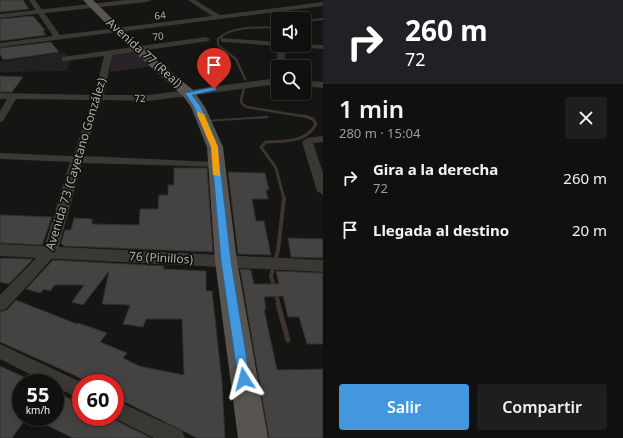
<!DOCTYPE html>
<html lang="es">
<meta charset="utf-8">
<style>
body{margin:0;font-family:"Noto Sans",sans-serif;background:#1e1e1c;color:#f1f3f6;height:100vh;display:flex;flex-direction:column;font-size:15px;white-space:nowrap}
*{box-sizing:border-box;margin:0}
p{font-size:13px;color:#9c9d9e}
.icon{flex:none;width:22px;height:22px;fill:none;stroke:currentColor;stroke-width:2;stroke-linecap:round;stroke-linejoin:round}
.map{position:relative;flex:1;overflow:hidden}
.sheet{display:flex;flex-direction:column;background:#10100e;width:300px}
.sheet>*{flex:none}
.banner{background:#202124;color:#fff;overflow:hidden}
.controls{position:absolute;left:271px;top:12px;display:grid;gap:8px}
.controls a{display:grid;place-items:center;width:40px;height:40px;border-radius:4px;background:#10100e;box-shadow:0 2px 10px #0003,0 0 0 1px #30302e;font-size:20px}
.speed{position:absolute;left:12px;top:374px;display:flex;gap:8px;font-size:20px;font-weight:700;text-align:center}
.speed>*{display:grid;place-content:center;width:52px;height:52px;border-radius:50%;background:#10100e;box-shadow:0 2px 10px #0003,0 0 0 1px #30302e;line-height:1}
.speed small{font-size:10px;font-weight:400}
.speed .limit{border:6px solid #d22;background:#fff;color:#111}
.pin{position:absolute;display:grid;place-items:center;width:34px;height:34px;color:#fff;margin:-41px -17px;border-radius:50% 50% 50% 0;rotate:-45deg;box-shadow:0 0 4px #0007}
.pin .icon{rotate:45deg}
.me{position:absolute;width:44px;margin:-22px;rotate:351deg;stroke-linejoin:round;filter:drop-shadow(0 0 3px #0008)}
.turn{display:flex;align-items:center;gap:14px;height:84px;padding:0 16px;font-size:18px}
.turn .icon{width:52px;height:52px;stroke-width:2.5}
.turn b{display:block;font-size:28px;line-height:34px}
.round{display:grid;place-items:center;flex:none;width:42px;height:42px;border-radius:4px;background:#1e1e1c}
.head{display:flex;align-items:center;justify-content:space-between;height:68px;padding:0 16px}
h1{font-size:24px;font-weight:600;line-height:30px}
.action{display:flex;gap:8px;margin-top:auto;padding:8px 16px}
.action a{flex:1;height:46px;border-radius:4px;background:#4297de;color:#fff;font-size:16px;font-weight:600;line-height:46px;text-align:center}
.action a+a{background:#1e1e1c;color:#f1f3f6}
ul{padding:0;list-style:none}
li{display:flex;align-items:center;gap:12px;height:52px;padding:0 16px}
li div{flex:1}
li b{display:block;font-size:15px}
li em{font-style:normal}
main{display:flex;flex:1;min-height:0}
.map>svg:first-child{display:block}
</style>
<main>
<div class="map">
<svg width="323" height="438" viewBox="0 0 323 438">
<rect width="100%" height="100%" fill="#151513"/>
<path fill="#222120" d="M 65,52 L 71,58 L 67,71 L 0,72 L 0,62 Z"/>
<path fill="#292229" d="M 136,51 L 153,66 L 110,72 L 111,54 Z"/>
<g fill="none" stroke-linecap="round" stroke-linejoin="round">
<path stroke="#3e3430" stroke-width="2" d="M 304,21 L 323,19
M 227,52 L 218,45 L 218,39 C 233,25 259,28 278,27"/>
<path stroke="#3e3430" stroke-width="2.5" d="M 225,51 L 236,59 L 245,79
M 244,89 L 241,99 L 242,104 L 247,107 L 308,117"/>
<path stroke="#3e3430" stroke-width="3" d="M 284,199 L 276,168 L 261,147 L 266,142 C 285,141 306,143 316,124 L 313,119 L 304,116"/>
<path stroke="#3e3430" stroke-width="4" d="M 279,305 L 271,276 L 278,250 L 284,198"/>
<path stroke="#3e3430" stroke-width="5" d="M 278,304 L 288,340"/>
</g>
<path fill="#454341" stroke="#31302e" d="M 0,0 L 23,0 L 29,9 L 0,12 Z
M 33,16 L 45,30 L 43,31 L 46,35 L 0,41 L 0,19 Z
M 51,42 L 59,52 L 3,60 L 0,54 L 0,48 Z
M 0,76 L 23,77 L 12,92 L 0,92 Z
M 174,168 L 207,168 L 213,252 L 64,246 L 61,243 L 65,230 L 71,230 L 74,218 L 92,219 L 92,224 L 139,225 L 140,209 L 158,209 L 159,195 L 168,195 L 168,185 L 174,185 Z
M 228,172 L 265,173 L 269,190 L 266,190 L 268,199 L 252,199 L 256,221 L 264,221 L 271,255 L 238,254 Z
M 0,215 L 27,216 L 52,217 L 42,245 L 0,243 Z
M 288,238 L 323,239 L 323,258 L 291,257 Z
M 0,258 L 33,259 L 9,284 L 0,282 Z
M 53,260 L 164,266 L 163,269 L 206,271 L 206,291 L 212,291 L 222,382 L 225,438 L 197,438 L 115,397 L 115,383 L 88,383 L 76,376 L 0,342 L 0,312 L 7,310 L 16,300 L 77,324 L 78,323 L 107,333 L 100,342 L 127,353 L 123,358 L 139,366 L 184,375 L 182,319 L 146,319 L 143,327 L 123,324 L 130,305 L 102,304 L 109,271 L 83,305 L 72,302 L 84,285 L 55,285 L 50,291 L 44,289 L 40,293 L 26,289 Z
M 240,269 L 251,270 L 254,284 L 279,284 L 276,271 L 323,273 L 323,344 L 307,344 L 299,317 L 288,317 L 283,296 L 264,297 L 266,309 L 264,309 L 277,370 L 323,369 L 323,438 L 269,438 Z
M 0,366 L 37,383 L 21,383 L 21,417 L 27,417 L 12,438 L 0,438 Z
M 55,392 L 81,404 L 81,417 L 109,417 L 151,438 L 73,438 L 30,417 L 55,417 Z"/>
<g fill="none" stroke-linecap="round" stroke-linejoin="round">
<path fill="#393835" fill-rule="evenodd" d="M 266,116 L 268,116 L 268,118 L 204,122 L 202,121 L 204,120 Z"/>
<path fill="#393835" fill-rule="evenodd" d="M 29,0 L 35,0 L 60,35 L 212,16 L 188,0 L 195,0 L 220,15 L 323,2 L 323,6 L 0,47 L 0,43 L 53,36 Z
M 206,37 L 210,39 L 209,41 L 112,55 L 104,95 L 148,95 L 188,90 L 192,93 L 188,96 L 148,101 L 102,100 L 83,156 L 216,162 L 220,163 L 222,165 L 220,167 L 82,163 L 57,253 L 6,309 L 0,311 L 0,295 L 43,251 L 70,162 L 0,159 L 0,153 L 73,156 L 93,100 L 16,99 L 3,121 L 0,122 L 0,111 L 7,99 L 0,99 L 0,93 L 95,95 L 104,56 L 65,61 L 62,61 L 62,57 Z
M 221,38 L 278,42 L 278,45 L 286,45 L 284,67 L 278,67 L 278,69 L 276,67 L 278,46 L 224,42 L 221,42 Z
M 304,44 L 323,45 L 323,49 L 292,47 L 288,45 L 304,45 Z
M 278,81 L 280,97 L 275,100 L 272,99 L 270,97 L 274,84 Z
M 323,136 L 323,142 L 313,143 L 323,173 L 323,195 L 317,191 L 302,142 L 307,138 Z
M 0,344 L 83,383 L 81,383 L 81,399 L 55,387 L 55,383 L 47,383 L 0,359 Z
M 115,400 L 182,431 L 185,438 L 154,438 L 112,417 L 115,417 Z"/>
<path fill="#393835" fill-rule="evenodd" d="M 126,0 L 151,0 L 147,2 L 0,18 L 0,14 Z
M 278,78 L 278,84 L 188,96 L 182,93 L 188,90 Z
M 304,80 L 323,82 L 323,88 L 304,86 Z
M 0,244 L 323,260 L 323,272 L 0,256 Z"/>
<path fill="#585551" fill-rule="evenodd" d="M 83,0 L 93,0 L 141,47 L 193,90 L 205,107 L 223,147 L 237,261 L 268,438 L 238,438 L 215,261 L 207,147 L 191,107 L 183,96 L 133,51 Z"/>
</g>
<path fill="#4297de" stroke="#2b6290" d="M 214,87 L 216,88 L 216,90 L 192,95 L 201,107 L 218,147 L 231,261 L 250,379 L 248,383 L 244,384 L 240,383 L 238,379 L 221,261 L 211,147 L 194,107 L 185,93 Z"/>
<path fill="#f59e0b" d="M 198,112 L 204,114 L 218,147 L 220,176 L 213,175 L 211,147 L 197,114 Z"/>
<g text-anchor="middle" stroke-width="3.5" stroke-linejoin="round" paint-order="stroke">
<g font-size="10" fill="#b4ada7" stroke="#10100e">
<text transform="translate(160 15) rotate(-7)" y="4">64</text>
<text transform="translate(158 36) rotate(-8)" y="4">70</text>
<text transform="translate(140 98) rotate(-1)" y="4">72</text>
</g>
<g font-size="12" fill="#b4ada7" stroke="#10100e">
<text transform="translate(144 53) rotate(42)" y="4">Avenida 77 (Real)</text>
<text transform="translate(76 164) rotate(-73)" y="4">Avenida 73 (Cayetano González)</text>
<text transform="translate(161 258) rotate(3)" y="4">76 (Pinillos)</text>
</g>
</g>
</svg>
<div class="controls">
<a><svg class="icon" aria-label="sound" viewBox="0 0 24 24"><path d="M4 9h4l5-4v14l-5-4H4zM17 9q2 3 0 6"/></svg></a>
<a><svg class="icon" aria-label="search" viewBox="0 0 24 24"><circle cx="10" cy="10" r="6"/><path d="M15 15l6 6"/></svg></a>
</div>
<div class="speed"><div>55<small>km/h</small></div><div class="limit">60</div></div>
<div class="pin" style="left:214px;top:89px;background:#d93025"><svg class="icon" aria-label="arrive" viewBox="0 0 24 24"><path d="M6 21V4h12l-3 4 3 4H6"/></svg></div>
<svg class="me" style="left:244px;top:379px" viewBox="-20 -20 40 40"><path d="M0-17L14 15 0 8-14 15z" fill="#4297de" stroke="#fff" stroke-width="4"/></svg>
</div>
<section class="sheet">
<div class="banner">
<div class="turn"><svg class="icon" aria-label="right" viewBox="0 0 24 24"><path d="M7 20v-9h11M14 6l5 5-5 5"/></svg><div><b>260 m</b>72</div></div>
</div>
<div class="head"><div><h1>1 min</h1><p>280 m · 15:04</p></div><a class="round"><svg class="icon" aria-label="close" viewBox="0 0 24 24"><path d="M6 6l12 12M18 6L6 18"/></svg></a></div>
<ul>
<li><svg class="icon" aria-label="right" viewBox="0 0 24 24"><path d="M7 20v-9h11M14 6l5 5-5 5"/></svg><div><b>Gira a la derecha</b><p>72</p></div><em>260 m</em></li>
<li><svg class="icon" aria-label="arrive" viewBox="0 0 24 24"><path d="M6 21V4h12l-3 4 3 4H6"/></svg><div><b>Llegada al destino</b></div><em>20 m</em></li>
</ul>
<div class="action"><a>Salir</a><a>Compartir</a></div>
</section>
</main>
